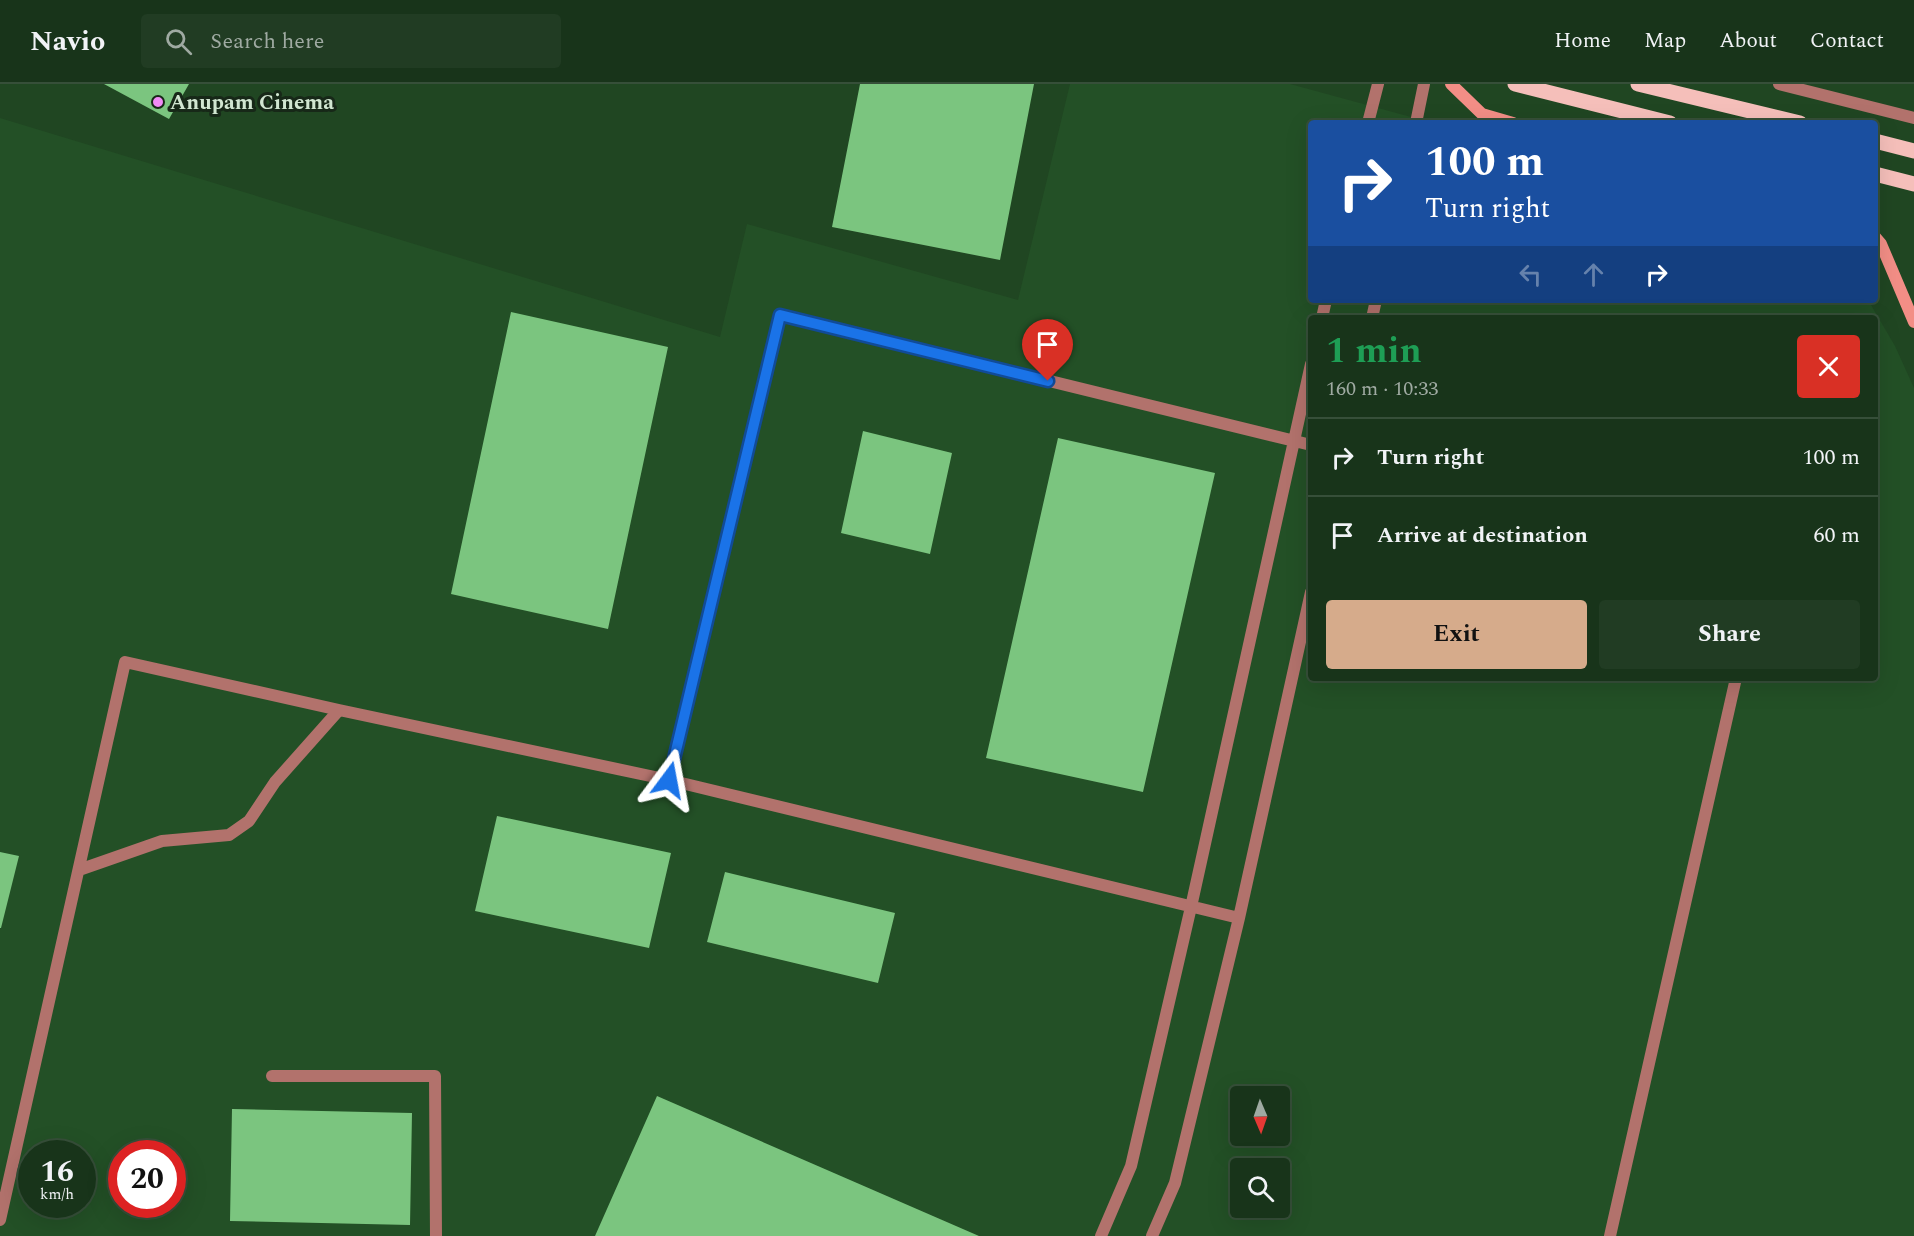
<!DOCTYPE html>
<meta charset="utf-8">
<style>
body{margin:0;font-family:Spectral,serif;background:#213c23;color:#f1f3f6;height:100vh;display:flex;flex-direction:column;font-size:22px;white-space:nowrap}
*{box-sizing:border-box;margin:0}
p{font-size:20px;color:#9faaa2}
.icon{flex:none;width:33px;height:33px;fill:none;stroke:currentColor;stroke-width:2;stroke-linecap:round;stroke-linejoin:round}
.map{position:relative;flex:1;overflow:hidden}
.side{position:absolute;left:1308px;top:231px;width:570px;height:366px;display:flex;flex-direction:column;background:#18341a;border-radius:6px;box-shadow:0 6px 24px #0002,0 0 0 2px #364f39}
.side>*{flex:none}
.banner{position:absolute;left:1308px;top:36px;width:570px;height:183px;border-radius:6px;box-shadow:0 6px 24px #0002,0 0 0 2px #364f39;background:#1a4fa0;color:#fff;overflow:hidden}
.needle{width:39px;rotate:178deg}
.buttons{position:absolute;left:1230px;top:1002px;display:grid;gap:12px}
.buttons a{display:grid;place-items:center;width:60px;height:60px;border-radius:6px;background:#18341a;box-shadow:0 6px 24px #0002,0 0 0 2px #364f39;font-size:30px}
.speed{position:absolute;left:18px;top:1056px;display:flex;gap:12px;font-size:30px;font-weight:700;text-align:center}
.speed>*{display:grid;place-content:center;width:78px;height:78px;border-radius:50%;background:#18341a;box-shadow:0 6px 24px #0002,0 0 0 2px #364f39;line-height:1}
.speed small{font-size:15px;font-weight:400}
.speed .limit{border:9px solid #d22;background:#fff;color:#111}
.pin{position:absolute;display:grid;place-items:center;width:51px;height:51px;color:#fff;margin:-62px -26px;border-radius:50% 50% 50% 0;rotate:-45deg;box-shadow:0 0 6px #0007}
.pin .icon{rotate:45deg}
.me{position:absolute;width:66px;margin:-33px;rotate:13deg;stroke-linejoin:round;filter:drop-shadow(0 0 4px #0008)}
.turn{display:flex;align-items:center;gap:21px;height:126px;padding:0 18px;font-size:27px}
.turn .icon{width:78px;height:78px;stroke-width:2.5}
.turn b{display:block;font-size:42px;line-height:51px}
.lanes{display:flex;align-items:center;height:57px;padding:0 18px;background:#0003;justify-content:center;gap:30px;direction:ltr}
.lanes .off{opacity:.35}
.round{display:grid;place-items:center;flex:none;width:63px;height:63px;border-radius:6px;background:#213c23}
.head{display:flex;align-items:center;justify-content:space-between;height:102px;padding:0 18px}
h1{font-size:36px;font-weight:700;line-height:45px;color:#1e9e55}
.primary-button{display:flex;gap:12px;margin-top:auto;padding:12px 18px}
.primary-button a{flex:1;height:69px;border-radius:6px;background:#d6ab8b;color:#111;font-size:24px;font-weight:700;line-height:69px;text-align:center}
.primary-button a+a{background:#213c23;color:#f1f3f6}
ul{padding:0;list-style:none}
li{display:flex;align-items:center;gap:18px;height:78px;padding:0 18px;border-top:2px solid #364f39}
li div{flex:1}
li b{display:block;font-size:22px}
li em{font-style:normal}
header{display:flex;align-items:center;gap:36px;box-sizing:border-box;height:84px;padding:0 30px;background:#18341a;border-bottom:2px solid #364f39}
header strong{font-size:28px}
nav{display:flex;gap:33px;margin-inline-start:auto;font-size:21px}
.search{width:420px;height:54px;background:#213c23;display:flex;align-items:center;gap:15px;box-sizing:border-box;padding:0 21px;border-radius:6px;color:#9faaa2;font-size:22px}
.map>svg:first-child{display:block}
</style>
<header>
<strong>Navio</strong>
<div class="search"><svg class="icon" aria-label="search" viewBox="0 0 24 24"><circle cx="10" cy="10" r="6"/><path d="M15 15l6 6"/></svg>Search here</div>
<nav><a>Home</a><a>Map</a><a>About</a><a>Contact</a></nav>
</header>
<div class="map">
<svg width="1914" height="1152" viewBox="0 0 1914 1152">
<rect width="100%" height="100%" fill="#204622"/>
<path fill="#235026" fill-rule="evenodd" d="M 1070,0 L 1290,0 L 1433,39 L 1311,39 L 1311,216 L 1868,216 L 1895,262 L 1914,304 L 1914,1152 L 0,1152 L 0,34 L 720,253 L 747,140 L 1018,216 ZM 1311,234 L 1875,234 L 1875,594 L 1311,594 ZM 1240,1012 L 1280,1012 L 1280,1052 L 1240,1052 ZM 32,1070 L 82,1070 L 82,1120 L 32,1120 ZM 122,1070 L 172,1070 L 172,1120 L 122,1120 ZM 1240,1084 L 1280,1084 L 1280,1124 L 1240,1124 Z"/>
<path fill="#7bc57f" d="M 104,0 L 189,0 L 169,35 Z
M 860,0 L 1034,0 L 1000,176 L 832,143 Z
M 511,228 L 668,263 L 608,545 L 451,510 Z
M 863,347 L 952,369 L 930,470 L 841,449 Z
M 1058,354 L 1215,389 L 1143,708 L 986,674 Z
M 497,732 L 671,769 L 649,864 L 475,827 Z
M 0,768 L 19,772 L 1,844 L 0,844 Z
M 725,788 L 895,829 L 878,899 L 707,858 Z
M 657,1012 L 979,1152 L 595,1152 Z
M 232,1025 L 412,1029 L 410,1141 L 230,1137 Z"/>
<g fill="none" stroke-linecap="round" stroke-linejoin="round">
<path stroke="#b2726c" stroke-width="12" d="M 1368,39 L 1378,0
M 1416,39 L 1424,0
M 1322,234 L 1326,216
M 1372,234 L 1376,216
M 669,696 L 780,231 L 1311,361
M 79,786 L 162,757 L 229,751 L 249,737 L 275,698 L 339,626
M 0,1136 L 125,578 L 339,626 L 669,696 L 1239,834
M 1101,1152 L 1131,1082 L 1191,823 L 1311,280
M 1152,1152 L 1175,1099 L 1239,834 L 1311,508
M 1610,1152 L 1736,594"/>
<path stroke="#b2726c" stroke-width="12" d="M 1779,0 L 1914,34
M 272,992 L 435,992 L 436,1152"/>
<path stroke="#f38e86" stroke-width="12" d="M 1451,0 L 1482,30 L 1513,39
M 1875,153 L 1881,160 L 1914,238"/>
<path stroke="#f5bfba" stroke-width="15" d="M 1515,0 L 1670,39
M 1638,0 L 1800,39
M 1875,57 L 1914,67
M 1875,90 L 1914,100"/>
</g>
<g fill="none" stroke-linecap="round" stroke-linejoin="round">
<g stroke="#114b97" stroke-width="15">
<path id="route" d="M 669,696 L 780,231 L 1048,297"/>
</g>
<use href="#route" stroke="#1a73e8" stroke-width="10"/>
</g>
<circle fill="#f08bf5" stroke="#172818" stroke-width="2" cx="158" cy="18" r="6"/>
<g text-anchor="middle" stroke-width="6" stroke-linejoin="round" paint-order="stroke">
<g font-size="21" font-weight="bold" fill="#d1e6d1" stroke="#172818" text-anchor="start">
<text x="170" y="25">Anupam Cinema</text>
</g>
</g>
</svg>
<div class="buttons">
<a><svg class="needle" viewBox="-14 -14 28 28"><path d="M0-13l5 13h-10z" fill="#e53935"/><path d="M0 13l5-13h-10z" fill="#9faaa2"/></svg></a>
<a><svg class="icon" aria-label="search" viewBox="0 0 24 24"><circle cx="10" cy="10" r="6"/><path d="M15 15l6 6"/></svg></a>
</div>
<div class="speed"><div>16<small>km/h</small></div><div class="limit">20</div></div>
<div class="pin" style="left:1048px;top:297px;background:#d93025"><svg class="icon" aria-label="arrive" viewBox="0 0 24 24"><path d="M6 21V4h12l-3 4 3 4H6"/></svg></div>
<svg class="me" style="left:669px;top:696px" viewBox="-20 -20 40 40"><path d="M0-17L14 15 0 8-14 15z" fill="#1a73e8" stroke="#fff" stroke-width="4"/></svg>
<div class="banner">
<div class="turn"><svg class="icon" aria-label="right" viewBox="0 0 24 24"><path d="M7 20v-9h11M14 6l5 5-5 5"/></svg><div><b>100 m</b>Turn right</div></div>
<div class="lanes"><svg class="icon off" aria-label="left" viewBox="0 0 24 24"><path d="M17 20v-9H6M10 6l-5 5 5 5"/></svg><svg class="icon off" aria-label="ahead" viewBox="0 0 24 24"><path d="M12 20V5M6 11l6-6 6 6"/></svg><svg class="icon" aria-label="right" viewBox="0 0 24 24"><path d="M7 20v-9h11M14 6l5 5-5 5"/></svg></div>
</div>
<section class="side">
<div class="head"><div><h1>1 min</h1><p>160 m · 10:33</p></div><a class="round" style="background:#d93025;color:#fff"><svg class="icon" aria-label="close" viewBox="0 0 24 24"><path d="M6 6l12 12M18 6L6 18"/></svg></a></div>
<ul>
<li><svg class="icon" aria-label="right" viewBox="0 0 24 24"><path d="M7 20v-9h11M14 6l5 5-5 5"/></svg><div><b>Turn right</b></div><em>100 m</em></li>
<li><svg class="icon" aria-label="arrive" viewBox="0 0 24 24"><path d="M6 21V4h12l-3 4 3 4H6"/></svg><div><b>Arrive at destination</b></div><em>60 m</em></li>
</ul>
<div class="primary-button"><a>Exit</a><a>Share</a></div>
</section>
</div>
